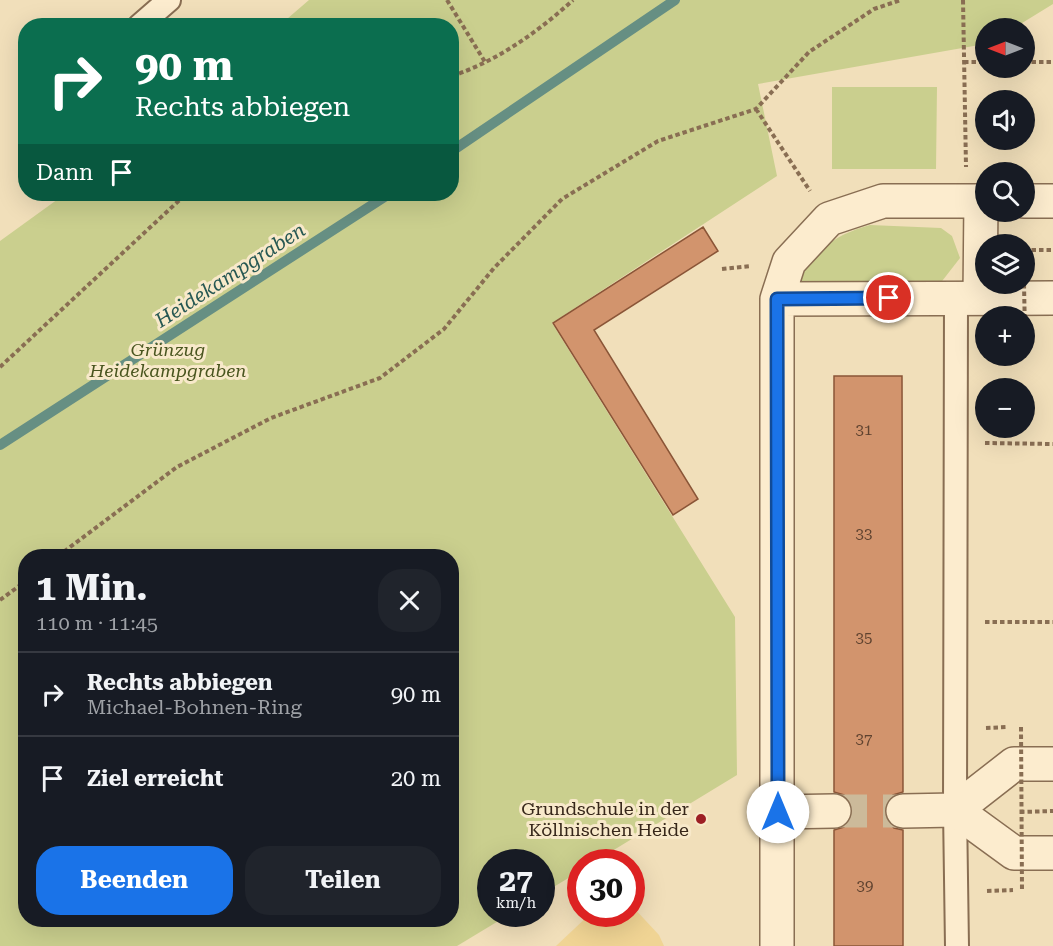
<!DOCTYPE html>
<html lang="de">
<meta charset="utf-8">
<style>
body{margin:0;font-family:"Roboto Serif",serif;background:#20242c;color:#f1f3f6;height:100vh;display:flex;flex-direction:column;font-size:22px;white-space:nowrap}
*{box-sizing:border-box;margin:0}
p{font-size:20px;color:#9ea1a6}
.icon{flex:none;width:33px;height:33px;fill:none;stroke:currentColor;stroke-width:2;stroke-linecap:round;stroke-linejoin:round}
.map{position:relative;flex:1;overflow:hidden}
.panel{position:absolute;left:18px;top:549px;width:441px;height:378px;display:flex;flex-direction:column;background:#171b24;border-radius:24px;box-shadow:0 6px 24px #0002}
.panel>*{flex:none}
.guide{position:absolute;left:18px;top:18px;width:441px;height:183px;border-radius:24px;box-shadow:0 6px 24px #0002;background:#0b6e4f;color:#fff;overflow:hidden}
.needle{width:39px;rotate:270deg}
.fabs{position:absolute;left:975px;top:18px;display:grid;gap:12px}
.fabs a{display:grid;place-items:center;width:60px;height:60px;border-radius:50%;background:#171b24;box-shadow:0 6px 24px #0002;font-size:30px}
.speed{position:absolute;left:477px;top:849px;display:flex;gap:12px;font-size:30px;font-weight:700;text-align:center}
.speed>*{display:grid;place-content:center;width:78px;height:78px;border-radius:50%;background:#171b24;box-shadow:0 6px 24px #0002;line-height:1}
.speed small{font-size:15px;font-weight:400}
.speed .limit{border:9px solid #d22;background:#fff;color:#111}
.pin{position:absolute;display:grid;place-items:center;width:51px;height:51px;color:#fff;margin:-26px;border:3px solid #fff;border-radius:50%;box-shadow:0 2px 6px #0007}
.me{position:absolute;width:66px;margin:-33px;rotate:0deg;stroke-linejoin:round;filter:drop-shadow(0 0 4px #0008)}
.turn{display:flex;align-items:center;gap:21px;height:126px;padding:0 18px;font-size:27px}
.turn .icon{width:78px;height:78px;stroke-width:2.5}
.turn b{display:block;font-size:42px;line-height:51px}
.then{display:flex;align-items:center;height:57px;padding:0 18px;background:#0003;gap:12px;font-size:22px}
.round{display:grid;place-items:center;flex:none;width:63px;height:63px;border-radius:24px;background:#20242c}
.overview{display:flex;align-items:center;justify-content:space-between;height:102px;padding:0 18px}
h1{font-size:36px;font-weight:700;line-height:45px}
.primary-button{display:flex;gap:12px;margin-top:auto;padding:12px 18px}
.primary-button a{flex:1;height:69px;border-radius:24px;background:#1a73e8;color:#fff;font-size:24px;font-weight:700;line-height:69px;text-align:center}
.primary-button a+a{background:#20242c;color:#f1f3f6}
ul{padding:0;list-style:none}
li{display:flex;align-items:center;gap:18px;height:84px;padding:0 18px;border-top:2px solid #363941}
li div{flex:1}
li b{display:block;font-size:22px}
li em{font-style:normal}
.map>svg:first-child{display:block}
</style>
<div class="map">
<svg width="1053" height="946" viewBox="0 0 1053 946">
<rect width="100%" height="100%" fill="#f1dfba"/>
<path fill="#cacf8e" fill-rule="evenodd" d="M 309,0 L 1053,0 L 1053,4 L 1014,28 L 986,28 L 985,44 L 758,84 L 777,176 L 552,323 L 735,617 L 737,775 L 594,862 L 580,862 L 580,871 L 542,894 L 542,862 L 490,862 L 490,914 L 510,914 L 457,946 L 0,946 L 0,241 L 65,194 L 452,194 L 452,26 L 280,25 ZM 26,556 L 452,556 L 452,920 L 26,920 Z
M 832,87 L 937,87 L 936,169 L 832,169 Z
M 870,225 L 941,228 L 952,236 L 960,258 L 939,285 L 800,285 L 799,274 C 825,245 833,236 870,225 Z"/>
<path fill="#f0d494" d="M 632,906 L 659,935 L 664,946 L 556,946 L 590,914 L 632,914 Z"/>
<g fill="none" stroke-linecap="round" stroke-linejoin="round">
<path stroke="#668f83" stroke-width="10" d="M 452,151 L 675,0
M 0,445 L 389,194"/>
</g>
<path fill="#d2946d" stroke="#8a5537" stroke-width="1.5" d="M 703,227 L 718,251 L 594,330 L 698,499 L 673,515 L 553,323 Z
M 834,376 L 902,376 L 903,792 L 893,795 L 886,802 L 884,811 L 887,821 L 894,828 L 903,830 L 903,946 L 834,946 L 834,830 L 844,827 L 851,820 L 853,811 L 850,801 L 844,795 L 834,792 Z"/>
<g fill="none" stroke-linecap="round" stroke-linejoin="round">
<path stroke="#ccba9a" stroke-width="33" stroke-dasharray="33 16" stroke-linecap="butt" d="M 834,811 L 903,811"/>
<g stroke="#896e53" stroke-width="26">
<path id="service" d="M 139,26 L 169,0
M 956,297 L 955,810 L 957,946"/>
</g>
<g stroke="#896e53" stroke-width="36">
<path id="minor" d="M 1024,201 L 1053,201
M 980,298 L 981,201
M 777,299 L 1053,298
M 955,810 L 1014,764 L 1053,764
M 903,811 L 955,810 L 1014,853 L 1053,853
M 778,812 L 834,811
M 777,946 L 777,299 L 789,262 L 829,219 L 883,201 L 986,201"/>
</g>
<path stroke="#896e53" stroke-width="4" stroke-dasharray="4.5 3" stroke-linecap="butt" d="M 447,0 L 485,62
M 963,0 L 966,167
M 964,62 L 986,62
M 1024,62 L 1053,62
M 452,76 C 497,61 538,32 573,0
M 756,109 L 810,191
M 1024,250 L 1053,250
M 722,269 L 751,266
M 0,367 L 186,194
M 985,443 L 1053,444
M 58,556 L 177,467 L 271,418 L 380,378 L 444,329 L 494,268 L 562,199 L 658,141 L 756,109 L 809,52 L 874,9 L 901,0
M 0,600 L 26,581
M 985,622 L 1053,622
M 986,728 L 1008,727
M 1020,812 L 1053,811
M 987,891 L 1013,890"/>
<use href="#service" stroke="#fcecce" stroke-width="22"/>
<use href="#minor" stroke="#fcecce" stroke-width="33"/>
<path stroke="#896e53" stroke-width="4" stroke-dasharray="4.5 3" stroke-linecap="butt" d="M 1024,284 L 1025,333
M 1021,727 L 1022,890"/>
</g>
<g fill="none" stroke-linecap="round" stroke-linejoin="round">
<g stroke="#114b97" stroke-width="15">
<path id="route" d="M 778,812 L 777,299 L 889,298"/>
</g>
<use href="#route" stroke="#1a73e8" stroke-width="10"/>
</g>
<circle fill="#9d1f24" stroke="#f8e9ca" stroke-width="2" cx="701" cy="819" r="6"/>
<g text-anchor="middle" stroke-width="6" stroke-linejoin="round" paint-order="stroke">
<g font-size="15" fill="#5e422f">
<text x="864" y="435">31</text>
<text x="864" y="539">33</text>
<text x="864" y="643">35</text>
<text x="864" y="744">37</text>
<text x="865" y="891">39</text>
</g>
<g font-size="18" font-style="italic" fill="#49551f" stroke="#f8e9ca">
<text x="168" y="356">Grünzug<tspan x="168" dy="21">Heidekampgraben</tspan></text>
</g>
<g font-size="18" fill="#37271a" stroke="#f8e9ca" text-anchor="end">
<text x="689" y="815">Grundschule in der<tspan x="689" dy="21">Köllnischen Heide</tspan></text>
</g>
<g font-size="20" font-style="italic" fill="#275853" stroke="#f8e9ca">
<text transform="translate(230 275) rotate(-33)" y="7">Heidekampgraben</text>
</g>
</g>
</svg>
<div class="fabs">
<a><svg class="needle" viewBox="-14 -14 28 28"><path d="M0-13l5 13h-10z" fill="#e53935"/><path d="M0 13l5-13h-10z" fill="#9ea1a6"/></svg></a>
<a><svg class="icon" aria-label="sound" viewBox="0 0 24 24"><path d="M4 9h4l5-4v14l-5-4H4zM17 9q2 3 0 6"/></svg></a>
<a><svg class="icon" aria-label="search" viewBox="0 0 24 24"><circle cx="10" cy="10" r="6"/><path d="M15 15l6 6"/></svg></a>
<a><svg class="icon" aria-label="layers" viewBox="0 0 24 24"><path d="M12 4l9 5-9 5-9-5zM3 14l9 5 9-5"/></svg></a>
<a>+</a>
<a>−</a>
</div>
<div class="speed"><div>27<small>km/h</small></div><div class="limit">30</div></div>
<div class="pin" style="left:889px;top:298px;background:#d93025"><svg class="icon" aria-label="arrive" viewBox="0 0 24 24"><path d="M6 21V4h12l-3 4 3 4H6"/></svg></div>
<svg class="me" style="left:778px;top:812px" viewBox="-20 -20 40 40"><circle r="19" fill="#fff"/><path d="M0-13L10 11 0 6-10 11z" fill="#1a73e8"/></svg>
<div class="guide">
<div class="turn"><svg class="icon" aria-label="right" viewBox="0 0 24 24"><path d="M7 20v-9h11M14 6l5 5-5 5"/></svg><div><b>90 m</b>Rechts abbiegen</div></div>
<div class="then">Dann<svg class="icon" aria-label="arrive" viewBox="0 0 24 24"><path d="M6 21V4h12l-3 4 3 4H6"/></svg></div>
</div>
<section class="panel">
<div class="overview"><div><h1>1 Min.</h1><p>110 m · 11:45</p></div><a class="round"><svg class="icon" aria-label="close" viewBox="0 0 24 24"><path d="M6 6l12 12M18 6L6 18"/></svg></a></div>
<ul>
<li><svg class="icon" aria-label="right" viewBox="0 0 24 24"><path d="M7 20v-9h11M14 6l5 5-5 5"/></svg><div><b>Rechts abbiegen</b><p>Michael-Bohnen-Ring</p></div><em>90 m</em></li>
<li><svg class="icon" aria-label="arrive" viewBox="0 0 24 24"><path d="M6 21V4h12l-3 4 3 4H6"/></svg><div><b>Ziel erreicht</b></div><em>20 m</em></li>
</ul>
<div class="primary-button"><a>Beenden</a><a>Teilen</a></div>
</section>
</div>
